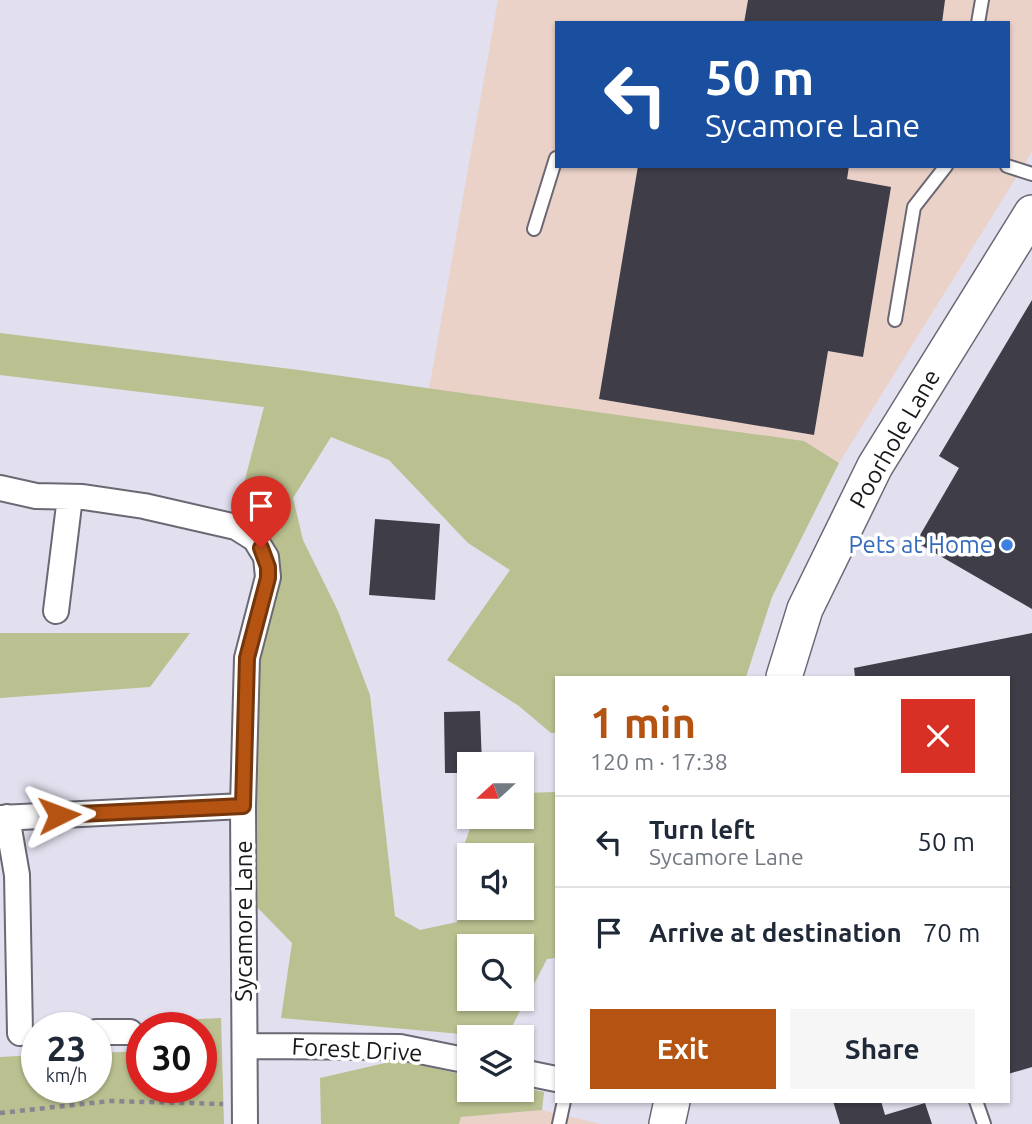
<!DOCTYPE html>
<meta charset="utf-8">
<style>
body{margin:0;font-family:Ubuntu,sans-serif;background:#f6f6f7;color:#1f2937;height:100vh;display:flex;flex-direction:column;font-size:26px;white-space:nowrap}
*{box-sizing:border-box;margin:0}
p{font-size:23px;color:#747a83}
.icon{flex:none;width:38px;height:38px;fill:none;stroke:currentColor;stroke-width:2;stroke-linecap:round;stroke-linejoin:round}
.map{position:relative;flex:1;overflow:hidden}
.sheet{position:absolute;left:555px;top:676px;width:455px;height:427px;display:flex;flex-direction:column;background:#fff;border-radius:0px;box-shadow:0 2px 5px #0004}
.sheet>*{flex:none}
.top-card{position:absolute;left:555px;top:21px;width:455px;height:147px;border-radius:0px;box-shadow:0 2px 5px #0004;background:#1a4fa0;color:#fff;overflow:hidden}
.needle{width:46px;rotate:249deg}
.controls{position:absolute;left:457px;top:752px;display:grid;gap:14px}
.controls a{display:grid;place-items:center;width:77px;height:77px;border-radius:0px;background:#fff;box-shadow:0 2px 5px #0004;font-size:35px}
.speed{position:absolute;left:21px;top:1012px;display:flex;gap:14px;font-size:35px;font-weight:700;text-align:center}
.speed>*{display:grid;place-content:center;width:91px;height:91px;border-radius:50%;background:#fff;box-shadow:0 2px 5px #0004;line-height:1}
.speed small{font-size:18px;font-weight:400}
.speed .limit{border:10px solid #d22;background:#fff;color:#111}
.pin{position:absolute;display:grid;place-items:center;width:60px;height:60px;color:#fff;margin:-72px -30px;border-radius:50% 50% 50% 0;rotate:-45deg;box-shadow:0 0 7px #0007}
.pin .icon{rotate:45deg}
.me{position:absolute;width:77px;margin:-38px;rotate:87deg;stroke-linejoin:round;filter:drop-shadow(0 0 5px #0008)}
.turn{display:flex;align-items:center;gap:24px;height:147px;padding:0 35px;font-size:32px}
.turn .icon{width:91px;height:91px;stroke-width:2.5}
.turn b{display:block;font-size:49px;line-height:60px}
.round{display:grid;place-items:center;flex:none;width:74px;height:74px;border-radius:0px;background:#f6f6f7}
.head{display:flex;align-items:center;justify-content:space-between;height:119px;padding:0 35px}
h1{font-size:42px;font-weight:700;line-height:52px;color:#b45312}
.primary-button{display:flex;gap:14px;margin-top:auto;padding:14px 35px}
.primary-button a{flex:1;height:80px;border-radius:0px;background:#b45312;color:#fff;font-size:28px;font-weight:700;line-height:80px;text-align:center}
.primary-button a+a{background:#f6f6f7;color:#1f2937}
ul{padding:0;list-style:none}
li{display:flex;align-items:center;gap:21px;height:91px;padding:0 35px;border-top:2px solid #e0e1e3}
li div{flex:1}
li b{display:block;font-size:26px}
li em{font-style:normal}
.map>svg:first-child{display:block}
</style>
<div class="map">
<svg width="1032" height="1124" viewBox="0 0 1032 1124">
<rect width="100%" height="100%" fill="#e2dfee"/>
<path fill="#ebd2c9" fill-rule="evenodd" d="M 498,0 L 1032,0 L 1032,152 L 839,463 L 804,441 L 429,389 ZM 556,23 L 1008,23 L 1008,166 L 556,166 Z
M 542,1110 L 601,1124 L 459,1124 L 461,1117 Z"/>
<path fill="#bac090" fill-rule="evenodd" d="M 0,333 L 299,370 L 804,441 L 839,463 L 772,597 L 746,677 L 556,677 L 556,733 L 551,733 L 519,706 L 447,660 L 510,570 L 468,543 L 389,460 L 331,437 L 293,498 L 303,540 L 338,611 L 370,695 L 395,916 L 420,930 L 457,922 L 460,857 L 474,817 L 522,817 L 522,793 L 556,792 L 556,958 L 547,959 L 506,1038 L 281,1018 L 292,943 L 258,908 L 256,683 L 277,581 L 244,483 L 264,407 L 0,375 ZM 469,856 L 522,856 L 522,908 L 469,908 ZM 469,947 L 522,947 L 522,999 L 469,999 Z
M 0,633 L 190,633 L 150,687 L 0,698 Z
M 221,1018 L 224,1124 L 0,1124 L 0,1057 L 37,1055 L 37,1087 L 96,1087 L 96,1053 L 142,1051 L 142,1087 L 201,1087 L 201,1027 L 154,1027 L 157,1021 Z
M 398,1060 L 469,1076 L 469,1090 L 522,1090 L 522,1087 L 544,1092 L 542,1110 L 461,1117 L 459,1124 L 321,1124 L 320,1078 Z"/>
<path fill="#3f3d48" d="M 748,0 L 945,0 L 942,23 L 744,23 Z
M 638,166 L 849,166 L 847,179 L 891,187 L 863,357 L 828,351 L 814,435 L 599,399 Z
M 1032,300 L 1032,609 L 916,542 L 959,468 L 939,456 Z
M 375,519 L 440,524 L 435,600 L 369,595 Z
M 1032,633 L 1032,1067 L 1008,1074 L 1008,677 L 855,677 L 854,668 Z
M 480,711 L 482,765 L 469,765 L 469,773 L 445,773 L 444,712 Z
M 833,1101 L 881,1101 L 885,1115 L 925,1103 L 932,1124 L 840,1124 Z"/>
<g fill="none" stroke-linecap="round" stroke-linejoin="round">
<g stroke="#6b6874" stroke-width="16">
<path id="lane" d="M 978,23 L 982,0
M 1007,166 L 1032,174
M 534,229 L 556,158
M 895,320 L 914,207 L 946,166
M 976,1101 L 984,1124
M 559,1124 L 564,1101"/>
</g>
<g stroke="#6b6874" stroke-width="28">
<path id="street" d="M 0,488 L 36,496 L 83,497 L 144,506 L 236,527 L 255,539 L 266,557 L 268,577 L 247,658 L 243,806 L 245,1124
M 56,611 L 70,497
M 7,817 L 17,875 L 20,1033
M 0,818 L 243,806
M 96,1032 L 130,1032
M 245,1046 L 400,1047 L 469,1061
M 522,1072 L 556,1079"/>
</g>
<g stroke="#6b6874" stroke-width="38">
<path id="secondary" d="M 784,677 L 805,609 L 875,466 L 1032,213
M 667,1124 L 672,1101"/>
</g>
<path stroke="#888590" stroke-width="4.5" stroke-dasharray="5 5" stroke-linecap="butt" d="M 0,1113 L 110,1101 L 223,1104"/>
<use href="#lane" stroke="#fff" stroke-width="12"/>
<use href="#street" stroke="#fff" stroke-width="24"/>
<use href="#secondary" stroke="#fff" stroke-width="35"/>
</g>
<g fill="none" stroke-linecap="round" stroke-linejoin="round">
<g stroke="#75360c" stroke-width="18">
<path id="route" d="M 59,815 L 243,806 L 247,658 L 268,578 L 268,567 L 261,548"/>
</g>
<use href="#route" stroke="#b45312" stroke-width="12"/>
</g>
<circle fill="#3f7fe0" stroke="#fff" stroke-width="2.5" cx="1007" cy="545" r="7"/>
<g text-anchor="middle" stroke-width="7" stroke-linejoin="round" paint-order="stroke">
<g font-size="24" fill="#18171c" stroke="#fff">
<text transform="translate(895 439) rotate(-60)" y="8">Poorhole Lane</text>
<text transform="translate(244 921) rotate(-90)" y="8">Sycamore Lane</text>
<text transform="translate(357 1050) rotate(3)" y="8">Forest Drive</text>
</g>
<g font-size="24" fill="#366cbe" stroke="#fff" text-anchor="end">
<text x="993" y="553">Pets at Home</text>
</g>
</g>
</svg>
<div class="controls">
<a><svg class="needle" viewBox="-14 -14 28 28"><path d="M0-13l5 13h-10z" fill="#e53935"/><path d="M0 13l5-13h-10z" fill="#747a83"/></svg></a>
<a><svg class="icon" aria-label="sound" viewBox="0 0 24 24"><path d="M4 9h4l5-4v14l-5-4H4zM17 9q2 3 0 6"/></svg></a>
<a><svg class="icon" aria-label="search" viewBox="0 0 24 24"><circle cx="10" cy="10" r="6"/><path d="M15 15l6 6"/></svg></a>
<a><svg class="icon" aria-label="layers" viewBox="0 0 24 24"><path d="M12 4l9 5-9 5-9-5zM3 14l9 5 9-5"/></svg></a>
</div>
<div class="speed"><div>23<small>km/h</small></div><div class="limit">30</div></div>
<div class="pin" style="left:261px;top:548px;background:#d93025"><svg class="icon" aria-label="arrive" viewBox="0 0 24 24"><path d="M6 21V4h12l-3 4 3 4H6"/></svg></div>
<svg class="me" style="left:59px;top:815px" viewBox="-20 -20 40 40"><path d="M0-17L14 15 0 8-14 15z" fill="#b45312" stroke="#fff" stroke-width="4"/></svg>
<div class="top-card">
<div class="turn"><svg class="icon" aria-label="left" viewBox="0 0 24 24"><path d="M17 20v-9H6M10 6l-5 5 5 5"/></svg><div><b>50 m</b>Sycamore Lane</div></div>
</div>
<section class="sheet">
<div class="head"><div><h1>1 min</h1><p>120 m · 17:38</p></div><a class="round" style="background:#d93025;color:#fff"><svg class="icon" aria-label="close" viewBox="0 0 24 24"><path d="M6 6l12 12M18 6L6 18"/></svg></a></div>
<ul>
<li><svg class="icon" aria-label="left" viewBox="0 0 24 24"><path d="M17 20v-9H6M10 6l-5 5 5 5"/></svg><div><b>Turn left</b><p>Sycamore Lane</p></div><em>50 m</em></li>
<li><svg class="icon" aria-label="arrive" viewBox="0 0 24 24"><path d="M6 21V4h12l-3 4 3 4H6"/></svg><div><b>Arrive at destination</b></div><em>70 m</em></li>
</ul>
<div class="primary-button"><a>Exit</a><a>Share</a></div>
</section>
</div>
